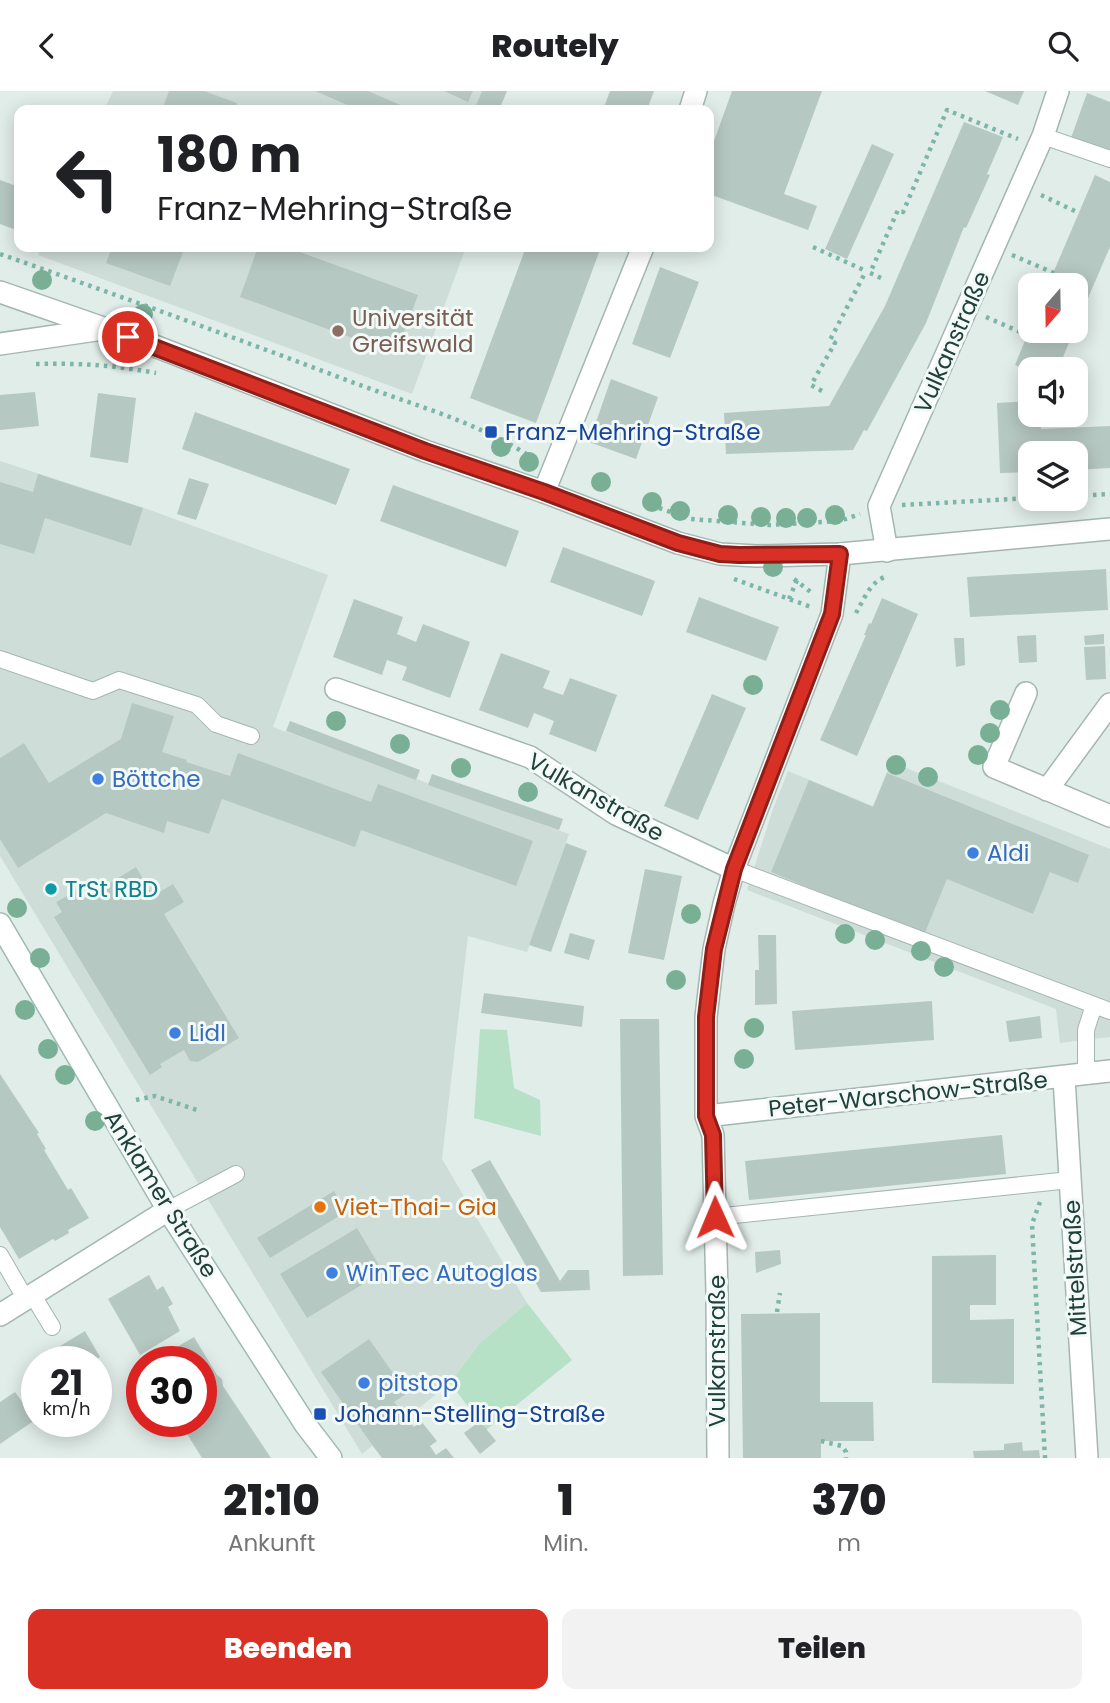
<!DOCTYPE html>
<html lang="de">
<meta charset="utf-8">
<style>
body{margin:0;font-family:Poppins,sans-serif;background:#f2f2f2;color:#202124;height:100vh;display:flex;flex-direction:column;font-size:26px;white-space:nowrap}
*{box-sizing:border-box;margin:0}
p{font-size:23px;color:#757577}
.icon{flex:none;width:38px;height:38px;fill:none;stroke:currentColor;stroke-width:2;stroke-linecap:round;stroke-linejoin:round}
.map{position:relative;height:1367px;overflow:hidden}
.details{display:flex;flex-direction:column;background:#fff;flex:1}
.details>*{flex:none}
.guide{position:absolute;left:14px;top:14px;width:700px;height:147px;border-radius:14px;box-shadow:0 4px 18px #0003;background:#fff;color:#202124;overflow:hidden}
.needle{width:46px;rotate:200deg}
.buttons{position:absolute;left:1018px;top:182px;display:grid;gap:14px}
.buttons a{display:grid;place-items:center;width:70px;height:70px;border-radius:14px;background:#fff;box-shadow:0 4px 18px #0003;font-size:35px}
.speed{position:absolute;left:21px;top:1255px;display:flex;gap:14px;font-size:35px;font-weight:700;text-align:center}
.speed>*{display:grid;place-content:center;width:91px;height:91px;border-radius:50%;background:#fff;box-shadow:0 4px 18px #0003;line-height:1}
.speed small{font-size:18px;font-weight:400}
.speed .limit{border:10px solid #d22;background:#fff;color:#111}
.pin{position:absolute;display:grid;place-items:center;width:60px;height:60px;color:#fff;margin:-30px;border:4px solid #fff;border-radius:50%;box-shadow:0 2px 7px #0007}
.me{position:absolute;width:77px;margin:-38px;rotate:359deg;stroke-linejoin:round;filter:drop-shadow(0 0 5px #0008)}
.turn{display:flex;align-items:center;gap:24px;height:147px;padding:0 28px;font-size:32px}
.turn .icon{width:91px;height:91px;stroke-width:2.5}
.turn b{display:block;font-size:49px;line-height:60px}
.eta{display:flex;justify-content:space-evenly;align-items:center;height:119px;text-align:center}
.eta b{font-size:42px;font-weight:800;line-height:49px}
.action{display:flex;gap:14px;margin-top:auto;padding:14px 28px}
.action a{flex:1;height:80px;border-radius:14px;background:#d93025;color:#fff;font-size:28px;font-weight:800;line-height:80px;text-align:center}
.action a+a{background:#f2f2f2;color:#202124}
header{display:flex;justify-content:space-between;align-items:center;height:91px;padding:0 28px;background:#fff;font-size:32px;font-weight:800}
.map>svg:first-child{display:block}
</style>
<header><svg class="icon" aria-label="back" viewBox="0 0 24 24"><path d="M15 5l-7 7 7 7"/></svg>Routely<svg class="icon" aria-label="search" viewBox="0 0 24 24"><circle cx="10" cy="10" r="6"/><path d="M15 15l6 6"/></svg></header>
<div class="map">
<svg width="1110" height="1367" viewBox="0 0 1110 1367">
<rect width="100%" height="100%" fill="#e1ede9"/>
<path fill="#cfddd8" d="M 113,0 L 482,0 L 474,19 L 104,19 Z
M 41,156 L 466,156 L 412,303 L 38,164 Z
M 0,370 L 147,418 L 328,484 L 273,636 L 569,743 L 527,861 L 468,845 L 442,1068 L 527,1212 L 479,1253 L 450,1292 L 362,1363 L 0,765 Z
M 891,671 L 1110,758 L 1110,946 L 1060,952 L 1056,918 L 747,799 L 773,718 L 788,680 L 873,715 Z"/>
<path fill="#b7e1c7" d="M 480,938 L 507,939 L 514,997 L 540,1009 L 541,1045 L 474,1027 Z
M 527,1212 L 572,1269 L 486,1339 L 450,1292 L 479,1253 Z"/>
<path fill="#b6c8c2" d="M 169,0 L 204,0 L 237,12 L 235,19 L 162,19 Z
M 315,0 L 368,0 L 412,19 L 359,19 Z
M 444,0 L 473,0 L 468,11 Z
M 482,0 L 507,0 L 499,19 L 474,19 Z
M 610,0 L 654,0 L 647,19 L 603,19 Z
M 732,0 L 822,0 L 784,103 L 817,115 L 808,139 L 709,103 L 709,64 Z
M 985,0 L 1024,0 L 1018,14 Z
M 1087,2 L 1110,11 L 1110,61 L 1071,47 Z
M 964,31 L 1003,46 L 987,83 L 990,84 L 966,137 L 964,136 L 926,232 L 867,340 L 864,339 L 853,359 L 726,363 L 724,322 L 829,315 L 885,215 Z
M 872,53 L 894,63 L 847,168 L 825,158 Z
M 1095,84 L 1110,91 L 1110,156 L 1076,235 L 1076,194 L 1048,194 Z
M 0,89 L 19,96 L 19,140 L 0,133 Z
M 112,156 L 185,156 L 170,195 L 106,172 Z
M 258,156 L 286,156 L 418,204 L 396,263 L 240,206 Z
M 526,156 L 601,156 L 536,332 L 470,307 Z
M 660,176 L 699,191 L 670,267 L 632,253 Z
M 1029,240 L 1074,240 L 1058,278 L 1031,278 L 1031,281 L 1015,274 Z
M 611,288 L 658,306 L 636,368 L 589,351 Z
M 35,301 L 39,335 L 0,339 L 0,304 Z
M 98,302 L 136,307 L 128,372 L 90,366 Z
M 1031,310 L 1031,324 L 1040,324 L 1041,338 L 1110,335 L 1110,377 L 1076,379 L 1076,362 L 1031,362 L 1031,381 L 1000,382 L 997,312 Z
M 195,321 L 350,378 L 336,414 L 182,358 Z
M 38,383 L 143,417 L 131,455 L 45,427 L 34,463 L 0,453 L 0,391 L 33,401 Z
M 189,387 L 209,393 L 196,429 L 177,423 Z
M 393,394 L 519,440 L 506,476 L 380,430 Z
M 563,456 L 655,490 L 642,525 L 550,491 Z
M 1106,478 L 1108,519 L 970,526 L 967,486 Z
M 699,506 L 779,536 L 766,570 L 686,541 Z
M 882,507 L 918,523 L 857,665 L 820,649 L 866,544 L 864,544 L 869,532 L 871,533 Z
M 354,508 L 403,526 L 397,543 L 416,551 L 423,533 L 470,551 L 450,607 L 402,589 L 407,576 L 387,569 L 382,584 L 333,566 Z
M 1104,543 L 1104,553 L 1085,554 L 1084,545 Z
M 1036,544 L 1037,571 L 1019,572 L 1017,545 Z
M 954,547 L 964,547 L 965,574 L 956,576 Z
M 1105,555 L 1106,588 L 1086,589 L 1084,556 Z
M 501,562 L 550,580 L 543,597 L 563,604 L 570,587 L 617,604 L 596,661 L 549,643 L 554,630 L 534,622 L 528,637 L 479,619 Z
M 712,603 L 746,617 L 698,729 L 664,715 Z
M 132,612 L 174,625 L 162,661 L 187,669 L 186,671 L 230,685 L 238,662 L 371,711 L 378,693 L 533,750 L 516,795 L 361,739 L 355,756 L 222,708 L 209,743 L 167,730 L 164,742 L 106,722 L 18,777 L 0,748 L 0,667 L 24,652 L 49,692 L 121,648 Z
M 290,630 L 420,679 L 416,689 L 286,640 Z
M 887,682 L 1089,764 L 1078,792 L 1050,781 L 1033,823 L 947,788 L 924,844 L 771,781 L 809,689 L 873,716 Z
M 432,683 L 563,728 L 559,739 L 428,694 Z
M 566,752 L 587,760 L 551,861 L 529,854 Z
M 136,776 L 153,805 L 173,793 L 184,811 L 164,823 L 239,947 L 198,971 L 190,970 L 184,959 L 160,973 L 162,976 L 150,984 L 54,826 L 62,821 L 56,811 L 76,800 L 82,809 Z
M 645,778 L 682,785 L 664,869 L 628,862 Z
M 570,842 L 595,849 L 589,869 L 564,862 Z
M 758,844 L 776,844 L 777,913 L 755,914 L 755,879 L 759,879 Z
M 484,902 L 584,915 L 582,936 L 481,922 Z
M 932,910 L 934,949 L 795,959 L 792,920 Z
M 1040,925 L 1042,947 L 1009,951 L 1006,930 Z
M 620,928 L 659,928 L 663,1184 L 623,1185 Z
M 0,983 L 39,1042 L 37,1043 L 46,1058 L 44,1059 L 68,1099 L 71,1097 L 89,1127 L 68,1139 L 69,1142 L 55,1150 L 53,1148 L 19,1168 L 0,1136 Z
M 1002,1044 L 1006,1083 L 749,1109 L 745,1070 Z
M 490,1069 L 560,1190 L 568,1179 L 589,1179 L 590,1199 L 541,1201 L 471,1079 Z
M 334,1100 L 346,1121 L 270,1167 L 257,1147 Z
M 357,1137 L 383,1181 L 307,1227 L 280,1183 Z
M 780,1159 L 781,1173 L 756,1182 L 755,1161 Z
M 996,1164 L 996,1214 L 970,1214 L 970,1229 L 1014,1228 L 1014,1293 L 932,1292 L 932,1165 Z
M 149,1184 L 157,1199 L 163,1195 L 173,1213 L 168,1216 L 180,1240 L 140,1264 L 108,1208 Z
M 820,1222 L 820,1311 L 873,1311 L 874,1350 L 821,1350 L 821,1367 L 743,1367 L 741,1223 Z
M 85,1240 L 100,1266 L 93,1270 L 44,1270 L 42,1266 Z
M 194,1246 L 217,1284 L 222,1288 L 223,1295 L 271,1367 L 202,1367 L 179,1330 L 201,1330 L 201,1270 L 153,1270 Z
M 369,1248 L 407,1302 L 394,1311 L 414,1336 L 421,1330 L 437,1350 L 430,1355 L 436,1364 L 446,1357 L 454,1367 L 382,1367 L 373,1355 L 321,1281 Z
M 15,1301 L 35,1329 L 0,1353 L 0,1311 Z
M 480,1330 L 496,1350 L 480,1363 L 464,1342 Z
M 1022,1351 L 1023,1360 L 1039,1359 L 1040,1367 L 974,1367 L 973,1360 L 1004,1359 L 1004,1353 Z"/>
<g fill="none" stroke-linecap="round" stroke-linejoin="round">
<g stroke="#a3b6b1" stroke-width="18">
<path id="service" d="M 1043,45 L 1110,68
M 0,568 L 93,600 L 119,589 L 197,614 L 216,633 L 251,645
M 734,778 L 1110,920
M 1086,983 L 1086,939 L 1094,914
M 168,1119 L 236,1083
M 715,1126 L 1070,1089
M 0,1164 L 25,1207
M 32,1203 L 52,1236"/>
</g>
<g stroke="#a3b6b1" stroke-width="24">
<path id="minor" d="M 690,19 L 696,0
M 0,253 L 103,238
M 544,401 L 643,156
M 887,460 L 879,415 L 1043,45 L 1058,0
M 336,598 L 530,666 L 616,723 L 734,778
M 1026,602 L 994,676 L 1110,725
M 1047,699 L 1110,613
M 1064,987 L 1087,1367
M 706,1025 L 1110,980
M 0,1224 L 168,1119
M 718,1367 L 717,1202 L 713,1044 L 706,1025 L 706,926 L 714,858 L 724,813 L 734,778 L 832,523 L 840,463"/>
</g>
<g stroke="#a3b6b1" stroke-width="24">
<path id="tertiary" d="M 0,201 L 152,254 L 425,360 L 544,401 L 678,452 L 720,463 L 757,465 L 840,463 L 1110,438"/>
</g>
<g stroke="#9ebab3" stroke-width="24">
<path id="secondary" d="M 0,833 L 168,1119 L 305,1333 L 331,1367"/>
</g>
<path stroke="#7eb5a9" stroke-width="4.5" stroke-dasharray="3.5 5" stroke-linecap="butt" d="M 1041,104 L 1079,122
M 813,156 L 866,180
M 0,163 C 117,204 233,246 349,290 C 410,313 479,331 534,368
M 1012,164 L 1054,182
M 881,187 L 870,182 L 898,119 L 903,121 L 947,19 L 1018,48
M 986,226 L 1027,244
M 36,273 C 80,272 112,274 156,282
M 822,300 L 811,294 L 835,252 L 830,249 L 866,180
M 1076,405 L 1110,403
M 902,414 L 1031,407
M 659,417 L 691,428 L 769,434 L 840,430 L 860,423
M 734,488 L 811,516
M 794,488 L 812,502
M 789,508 L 797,489
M 856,522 C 864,508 871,489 888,485
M 136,1009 L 155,1005 L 197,1019
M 1040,1111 L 1032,1133 L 1045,1367
M 777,1221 L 780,1202
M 821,1350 L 842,1355 L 846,1361 L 846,1367"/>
<use href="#service" stroke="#fff" stroke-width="16"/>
<use href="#minor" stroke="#fff" stroke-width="21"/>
<use href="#tertiary" stroke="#fff" stroke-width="21"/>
<use href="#secondary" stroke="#fff" stroke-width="21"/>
</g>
<g fill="#79af95">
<circle cx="42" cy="189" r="10"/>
<circle cx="143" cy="223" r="10"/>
<circle cx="501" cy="356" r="10"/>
<circle cx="529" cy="371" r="10"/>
<circle cx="601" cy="391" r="10"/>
<circle cx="652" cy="411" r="10"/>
<circle cx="680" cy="420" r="10"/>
<circle cx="728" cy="424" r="10"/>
<circle cx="835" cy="424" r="10"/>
<circle cx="761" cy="426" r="10"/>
<circle cx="786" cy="427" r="10"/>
<circle cx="807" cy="427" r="10"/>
<circle cx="773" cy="476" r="10"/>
<circle cx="753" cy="594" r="10"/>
<circle cx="1000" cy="619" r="10"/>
<circle cx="336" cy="630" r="10"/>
<circle cx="990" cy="642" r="10"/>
<circle cx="400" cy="653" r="10"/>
<circle cx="978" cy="664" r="10"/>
<circle cx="896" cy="674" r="10"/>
<circle cx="461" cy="677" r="10"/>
<circle cx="928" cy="686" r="10"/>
<circle cx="528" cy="701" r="10"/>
<circle cx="17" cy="817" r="10"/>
<circle cx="691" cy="823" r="10"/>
<circle cx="845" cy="843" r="10"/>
<circle cx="875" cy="849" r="10"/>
<circle cx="921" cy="860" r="10"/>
<circle cx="40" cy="867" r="10"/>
<circle cx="944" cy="876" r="10"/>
<circle cx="676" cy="889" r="10"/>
<circle cx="25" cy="919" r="10"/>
<circle cx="754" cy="937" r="10"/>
<circle cx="48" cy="958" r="10"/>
<circle cx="744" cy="968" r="10"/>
<circle cx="65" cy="984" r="10"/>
<circle cx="95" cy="1030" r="10"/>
</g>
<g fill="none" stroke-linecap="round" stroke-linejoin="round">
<g stroke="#8d1f18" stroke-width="18">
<path id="route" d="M 128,246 L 425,360 L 544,401 L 678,452 L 720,463 L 739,464 L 840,463 L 832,523 L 734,778 L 714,858 L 706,926 L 706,1025 L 713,1044 L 715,1126"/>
</g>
<use href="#route" stroke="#d93025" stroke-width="12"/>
</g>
<circle fill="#8d6e63" stroke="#f2f9f6" stroke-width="2.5" cx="338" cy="240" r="7"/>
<g fill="#1a4fb4" stroke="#f2f9f6" stroke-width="2.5">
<rect x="484" y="334" width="14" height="14" rx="3.5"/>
<rect x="313" y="1316" width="14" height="14" rx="3.5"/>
</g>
<g fill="#3f7fe0" stroke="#f2f9f6" stroke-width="2.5">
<circle cx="98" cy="688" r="7"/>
<circle cx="973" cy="762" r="7"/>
<circle cx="175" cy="942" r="7"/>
<circle cx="332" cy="1182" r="7"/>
<circle cx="364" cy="1292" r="7"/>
</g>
<circle fill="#0f9aa8" stroke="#f2f9f6" stroke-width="2.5" cx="51" cy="798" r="7"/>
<circle fill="#e8710a" stroke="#f2f9f6" stroke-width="2.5" cx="320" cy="1116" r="7"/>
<g text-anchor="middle" stroke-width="6" stroke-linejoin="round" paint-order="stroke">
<g font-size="23" fill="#785e54" stroke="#f2f9f6" text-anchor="start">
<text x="352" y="235">Universität<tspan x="352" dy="26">Greifswald</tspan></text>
</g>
<g font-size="23" fill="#1f403b" stroke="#f2f9f6">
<text transform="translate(952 251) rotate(-66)" y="8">Vulkanstraße</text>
<text transform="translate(596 706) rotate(30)" y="8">Vulkanstraße</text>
<text transform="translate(908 1003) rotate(-6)" y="8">Peter-Warschow-Straße</text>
<text transform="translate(161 1103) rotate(58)" y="8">Anklamer Straße</text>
<text transform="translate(1075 1177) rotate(-93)" y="8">Mittelstraße</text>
<text transform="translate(717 1260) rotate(-90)" y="8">Vulkanstraße</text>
</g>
<g font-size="23" fill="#164399" stroke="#f2f9f6" text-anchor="start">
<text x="505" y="349">Franz-Mehring-Straße</text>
<text x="334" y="1331">Johann-Stelling-Straße</text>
</g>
<g font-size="23" fill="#366cbe" stroke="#f2f9f6" text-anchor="start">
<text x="112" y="696">Böttche</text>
<text x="987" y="770">Aldi</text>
<text x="189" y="950">Lidl</text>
<text x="346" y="1190">WinTec Autoglas</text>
<text x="378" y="1300">pitstop</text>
</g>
<g font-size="23" fill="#0d838f" stroke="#f2f9f6" text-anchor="start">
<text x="65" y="806">TrSt RBD</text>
</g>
<g font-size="23" fill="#c56008" stroke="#f2f9f6" text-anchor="start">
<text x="334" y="1124">Viet-Thai- Gia</text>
</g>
</g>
</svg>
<div class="buttons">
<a><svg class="needle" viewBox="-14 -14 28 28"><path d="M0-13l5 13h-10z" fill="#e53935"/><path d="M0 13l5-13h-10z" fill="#757577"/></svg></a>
<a><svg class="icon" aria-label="sound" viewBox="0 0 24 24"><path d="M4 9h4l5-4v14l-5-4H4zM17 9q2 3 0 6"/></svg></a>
<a><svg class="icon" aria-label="layers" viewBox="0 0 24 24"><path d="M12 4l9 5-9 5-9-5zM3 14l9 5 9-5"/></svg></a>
</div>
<div class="speed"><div>21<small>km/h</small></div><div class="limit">30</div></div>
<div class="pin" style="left:128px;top:246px;background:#d93025"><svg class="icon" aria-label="arrive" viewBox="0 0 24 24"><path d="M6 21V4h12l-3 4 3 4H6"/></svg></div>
<svg class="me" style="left:715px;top:1126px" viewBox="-20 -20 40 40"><path d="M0-17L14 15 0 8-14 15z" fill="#d93025" stroke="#fff" stroke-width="4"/></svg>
<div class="guide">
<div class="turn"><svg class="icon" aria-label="left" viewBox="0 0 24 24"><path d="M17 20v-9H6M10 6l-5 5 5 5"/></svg><div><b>180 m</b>Franz-Mehring-Straße</div></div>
</div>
</div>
<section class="details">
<div class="eta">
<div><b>21:10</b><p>Ankunft</p></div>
<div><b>1</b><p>Min.</p></div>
<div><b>370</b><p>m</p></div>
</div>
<div class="action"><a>Beenden</a><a>Teilen</a></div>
</section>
